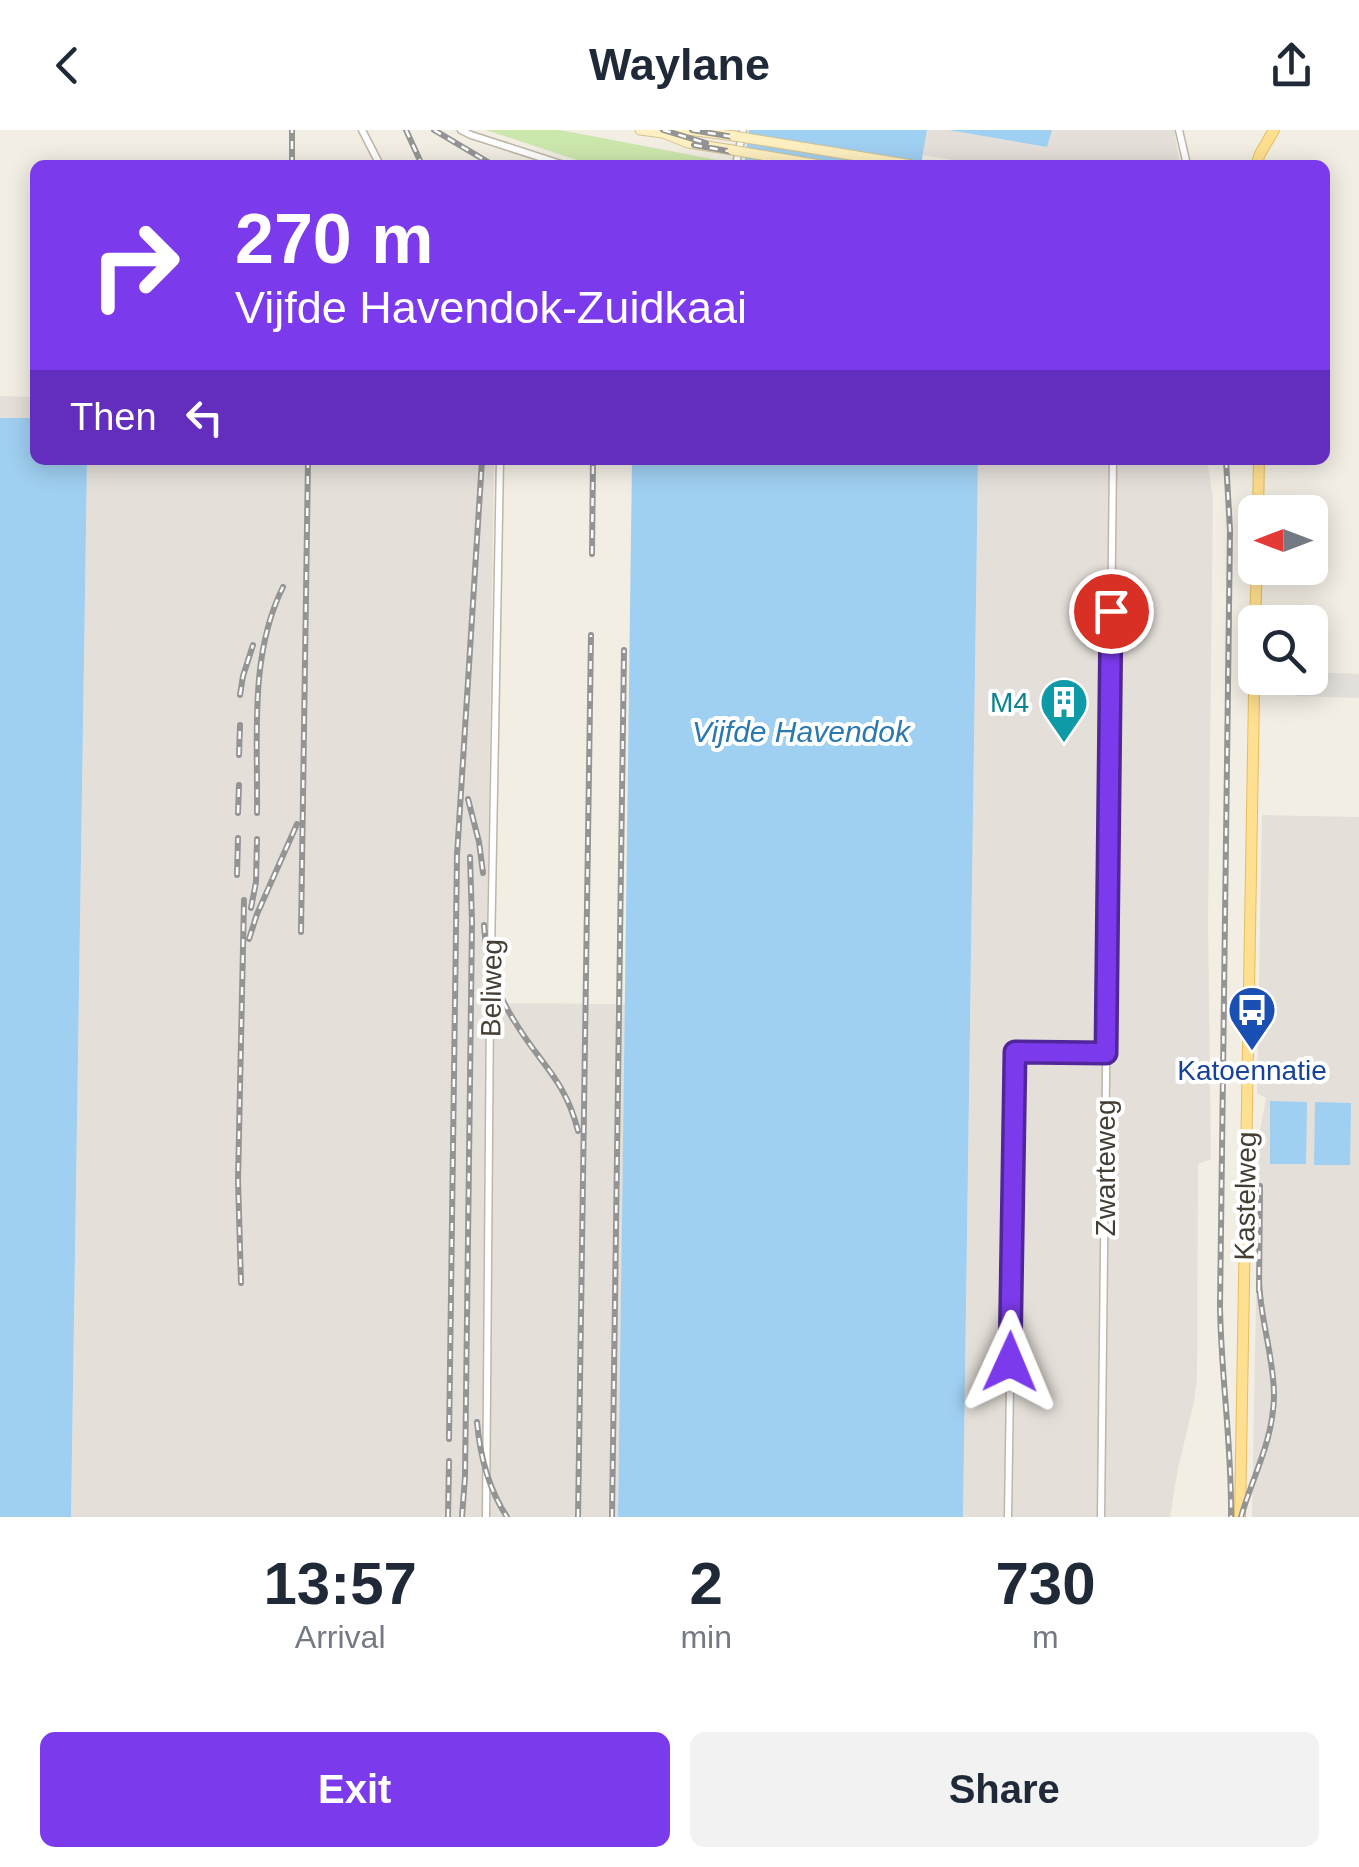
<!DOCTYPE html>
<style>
body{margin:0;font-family:Helvetica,sans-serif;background:#f2f2f3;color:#1f2937;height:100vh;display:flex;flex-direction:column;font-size:38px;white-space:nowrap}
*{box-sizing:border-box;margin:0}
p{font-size:32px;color:#747a83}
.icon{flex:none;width:55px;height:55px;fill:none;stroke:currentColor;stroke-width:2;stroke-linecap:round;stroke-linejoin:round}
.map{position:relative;height:1387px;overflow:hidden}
.details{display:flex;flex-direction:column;background:#fff;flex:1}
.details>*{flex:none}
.top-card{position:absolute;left:30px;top:30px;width:1300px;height:305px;border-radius:15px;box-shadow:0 5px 25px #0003;background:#7c3aed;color:#fff;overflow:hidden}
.needle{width:65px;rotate:270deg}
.controls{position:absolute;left:1238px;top:365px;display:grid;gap:20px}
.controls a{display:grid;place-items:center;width:90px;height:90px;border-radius:15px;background:#fff;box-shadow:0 5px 25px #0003;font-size:50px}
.pin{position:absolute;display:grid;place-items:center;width:85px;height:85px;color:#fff;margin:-42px;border:5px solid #fff;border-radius:50%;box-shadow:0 2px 10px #0007}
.me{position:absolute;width:110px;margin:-55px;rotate:1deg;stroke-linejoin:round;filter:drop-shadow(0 0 8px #0008)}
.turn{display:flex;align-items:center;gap:35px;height:210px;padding:0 40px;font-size:45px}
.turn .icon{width:130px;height:130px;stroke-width:2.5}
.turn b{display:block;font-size:70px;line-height:85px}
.then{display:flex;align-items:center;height:95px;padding:0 40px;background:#0003;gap:20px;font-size:38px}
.eta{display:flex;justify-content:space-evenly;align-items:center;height:170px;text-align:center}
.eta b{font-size:60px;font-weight:800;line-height:70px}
.button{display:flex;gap:20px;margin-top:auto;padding:20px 40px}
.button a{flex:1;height:115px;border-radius:15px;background:#7c3aed;color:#fff;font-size:40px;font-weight:800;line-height:115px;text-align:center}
.button a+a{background:#f2f2f3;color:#1f2937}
header{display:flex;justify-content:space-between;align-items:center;height:130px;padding:0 40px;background:#fff;font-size:45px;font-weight:800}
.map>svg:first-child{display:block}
</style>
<header><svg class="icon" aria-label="back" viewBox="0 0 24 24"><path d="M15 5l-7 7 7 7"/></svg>Waylane<svg class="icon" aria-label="share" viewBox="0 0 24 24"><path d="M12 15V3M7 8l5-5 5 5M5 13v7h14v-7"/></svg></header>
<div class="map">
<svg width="1359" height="1387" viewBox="0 0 1359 1387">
<rect width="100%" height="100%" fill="#f2eee4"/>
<path fill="#e4dfd9" d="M 927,0 L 948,0 L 1046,17 L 1052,0 L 1174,0 L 1180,35 L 981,35 L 923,25 Z
M 0,266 L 35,267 L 35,288 L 0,288 Z
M 87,330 L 494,330 L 486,873 L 625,874 L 618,1387 L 71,1387 Z
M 978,330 L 1207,330 L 1213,369 L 1208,792 L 1211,1029 L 1198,1034 L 1197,1248 L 1194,1272 L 1178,1338 L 1170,1387 L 963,1387 Z
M 1262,685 L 1359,687 L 1359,1387 L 1252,1387 L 1259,1006 L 1266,968 L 1257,963 Z"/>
<path fill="#cce7ac" d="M 486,0 L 560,0 L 728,32 L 728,35 L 592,35 Z"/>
<path fill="#e3e0dc" d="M 1310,542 L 1359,544 L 1359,568 L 1295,566 L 1296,548 L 1310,548 Z"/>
<path fill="#9fcff1" d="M 749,0 L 927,0 L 921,35 L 744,35 Z
M 948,0 L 1052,0 L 1047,17 Z
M 0,288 L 35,288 L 35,330 L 87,330 L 71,1387 L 0,1387 Z
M 632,330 L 978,330 L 963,1387 L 618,1387 Z
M 1270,971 L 1307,972 L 1306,1034 L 1270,1034 Z
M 1315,972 L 1351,973 L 1350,1035 L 1314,1035 Z"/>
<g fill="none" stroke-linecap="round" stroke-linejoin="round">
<g stroke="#beb6a7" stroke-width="9">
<path id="street" d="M 362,0 L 380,35
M 461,0 L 471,5 L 564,35
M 1179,0 L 1187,35
M 736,35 L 743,0
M 486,1387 L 490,878 L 500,330
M 1008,1387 L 1015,922 L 1106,923
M 1101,1387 L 1113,330"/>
</g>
<g stroke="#d3c293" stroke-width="11">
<path id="secondary" d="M 640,0 L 663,3 L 688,13 L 732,20
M 666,3 L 688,0 L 734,6"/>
</g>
<g stroke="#e5bd60" stroke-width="12">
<path id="primary" d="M 1256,35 L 1260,24 L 1274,0
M 1258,382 L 1259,330
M 1255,492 L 1257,438
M 1240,1387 L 1255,506"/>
</g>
<use href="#street" stroke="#fff" stroke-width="6"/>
<use href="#secondary" stroke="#fff0c1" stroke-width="9"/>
<use href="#primary" stroke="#ffe090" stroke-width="10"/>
<g stroke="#949494" stroke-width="6">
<path id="rail" d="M 406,0 L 422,35
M 434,0 L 493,35
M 663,0 L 706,13
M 692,0 L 899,35
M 694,15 L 806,35
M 292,35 L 292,0
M 1226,330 L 1230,400 L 1220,1176 C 1221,1247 1232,1316 1231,1387
M 592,424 L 593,330
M 240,565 L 243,546 L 253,515
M 239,625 L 240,595
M 468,669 L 479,712 L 483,743
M 238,683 L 239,655
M 257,683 C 258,608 249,525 283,457
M 237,745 L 238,708
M 251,778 L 256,752 L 257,709
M 484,795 C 486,829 496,863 515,892 C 540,934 565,949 578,1001
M 301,802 L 308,330
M 249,809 L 257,784 L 297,694
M 241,1153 L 238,1050 L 244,770
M 1259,1161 L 1260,1056
M 477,1292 C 480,1326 488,1358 507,1387
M 449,1309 L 457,725 L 482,330
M 448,1387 L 449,1331
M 462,1387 L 465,1347 L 472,792 L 470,727
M 578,1387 L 591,505
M 612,1387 L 624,520
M 1241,1387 C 1253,1345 1273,1312 1274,1266 C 1274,1227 1260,1189 1259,1150"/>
</g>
<use href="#rail" stroke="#fff" stroke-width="2.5" stroke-dasharray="8" stroke-linecap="butt"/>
<g stroke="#d3c293" stroke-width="11" stroke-linecap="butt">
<path id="secondary-bridge" d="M 734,6 L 912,35
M 732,20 L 820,35"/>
</g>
<use href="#secondary-bridge" stroke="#fff0c1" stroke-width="9"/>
</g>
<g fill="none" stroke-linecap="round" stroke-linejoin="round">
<g stroke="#51269a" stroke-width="25">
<path id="route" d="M 1010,1232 L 1015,922 L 1106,923 L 1111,481"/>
</g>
<use href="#route" stroke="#7c3aed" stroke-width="18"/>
</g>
<defs>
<g id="building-pin" transform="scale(2.5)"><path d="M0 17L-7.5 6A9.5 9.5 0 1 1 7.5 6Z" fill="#0f9aa8" stroke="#fff"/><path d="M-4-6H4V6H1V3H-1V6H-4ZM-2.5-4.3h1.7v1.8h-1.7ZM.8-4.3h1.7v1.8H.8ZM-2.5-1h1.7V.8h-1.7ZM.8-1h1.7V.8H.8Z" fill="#fff"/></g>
<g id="bus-pin" transform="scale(2.5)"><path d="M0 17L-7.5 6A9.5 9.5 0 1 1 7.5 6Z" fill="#1a4fb4" stroke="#fff"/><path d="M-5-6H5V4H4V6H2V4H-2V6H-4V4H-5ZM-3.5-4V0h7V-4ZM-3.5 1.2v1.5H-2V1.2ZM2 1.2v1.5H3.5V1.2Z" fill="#fff"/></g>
</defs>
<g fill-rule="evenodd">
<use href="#building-pin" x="1064" y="572"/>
<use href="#bus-pin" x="1252" y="880"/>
</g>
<g text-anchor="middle" stroke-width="8" stroke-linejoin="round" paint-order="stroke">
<g font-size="28" fill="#0d838f" stroke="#fff" text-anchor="end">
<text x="1029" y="582">M4</text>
</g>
<g font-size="28" fill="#443e34" stroke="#fff">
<text transform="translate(491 858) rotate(-89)" y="10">Beliweg</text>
<text transform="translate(1105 1038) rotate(-90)" y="10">Zwarteweg</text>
<text transform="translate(1245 1066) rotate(-89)" y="10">Kastelweg</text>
</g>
<g font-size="28" fill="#164399" stroke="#fff">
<text x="1252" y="950">Katoennatie</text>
</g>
<g font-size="30" font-style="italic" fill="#2c78b1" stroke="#fff">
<text x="801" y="612">Vijfde Havendok</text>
</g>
</g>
</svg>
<div class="controls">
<a><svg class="needle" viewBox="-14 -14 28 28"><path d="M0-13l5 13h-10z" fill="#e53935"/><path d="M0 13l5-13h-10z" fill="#747a83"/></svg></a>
<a><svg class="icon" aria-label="search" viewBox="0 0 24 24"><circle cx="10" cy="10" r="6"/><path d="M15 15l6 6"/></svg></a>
</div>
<div class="pin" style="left:1111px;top:481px;background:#d93025"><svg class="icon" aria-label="arrive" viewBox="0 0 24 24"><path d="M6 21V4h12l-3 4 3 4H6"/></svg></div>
<svg class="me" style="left:1010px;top:1232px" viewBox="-20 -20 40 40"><path d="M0-17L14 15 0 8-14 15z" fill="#7c3aed" stroke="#fff" stroke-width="4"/></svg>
<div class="top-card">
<div class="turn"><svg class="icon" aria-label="right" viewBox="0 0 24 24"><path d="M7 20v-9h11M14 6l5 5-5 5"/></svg><div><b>270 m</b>Vijfde Havendok-Zuidkaai</div></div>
<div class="then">Then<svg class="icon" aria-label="left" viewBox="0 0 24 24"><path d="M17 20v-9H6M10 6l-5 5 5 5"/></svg></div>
</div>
</div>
<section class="details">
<div class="eta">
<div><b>13:57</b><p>Arrival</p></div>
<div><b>2</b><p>min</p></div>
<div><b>730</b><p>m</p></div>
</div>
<div class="button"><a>Exit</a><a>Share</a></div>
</section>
